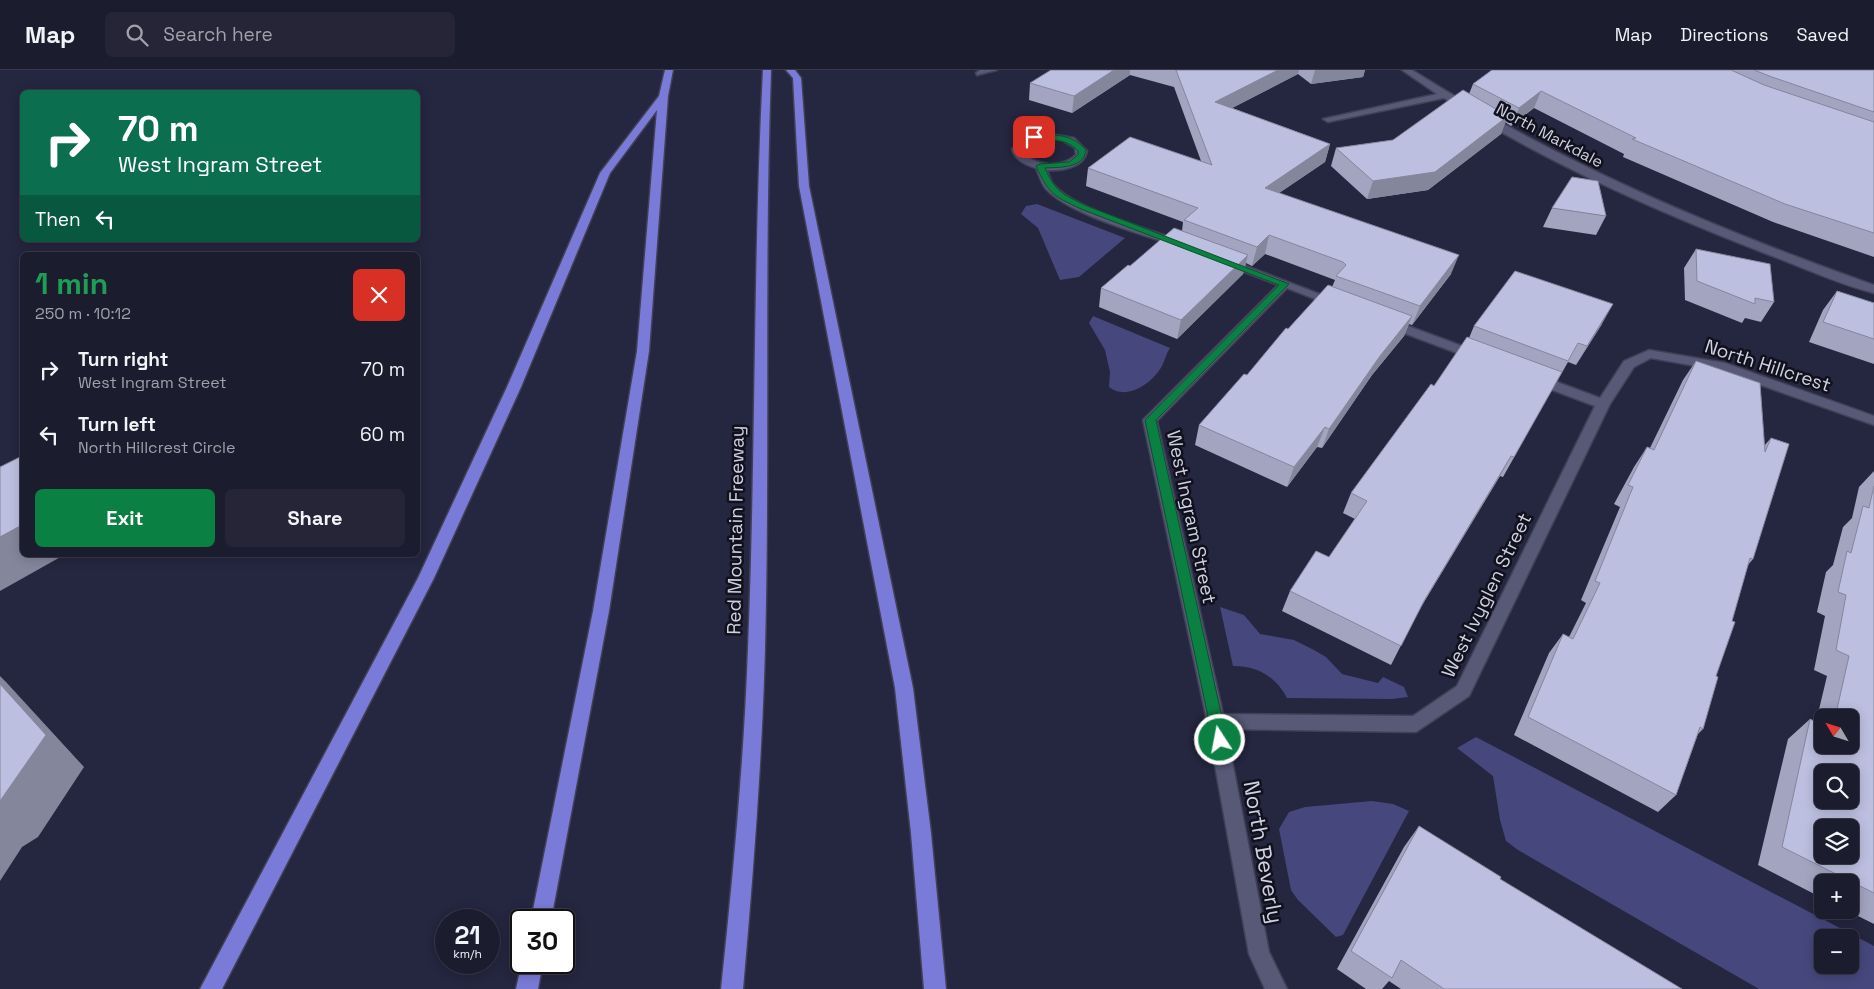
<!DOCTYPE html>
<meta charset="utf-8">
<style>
body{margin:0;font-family:"Space Grotesk",sans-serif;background:#252537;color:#f1f3f6;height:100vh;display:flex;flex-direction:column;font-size:19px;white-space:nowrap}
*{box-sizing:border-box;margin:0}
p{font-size:16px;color:#a0a1aa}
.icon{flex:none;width:28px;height:28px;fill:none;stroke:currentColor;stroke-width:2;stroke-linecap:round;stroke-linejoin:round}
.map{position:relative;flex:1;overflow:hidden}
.details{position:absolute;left:20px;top:182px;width:400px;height:305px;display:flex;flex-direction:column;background:#1c1c2f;border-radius:8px;box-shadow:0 2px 12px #0003,0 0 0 1px #3a3a4b}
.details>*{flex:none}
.banner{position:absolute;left:20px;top:20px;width:400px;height:152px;border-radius:8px;box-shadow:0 2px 12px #0003,0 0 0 1px #3a3a4b;background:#0b6e4f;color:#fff;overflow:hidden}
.needle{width:32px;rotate:308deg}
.fabs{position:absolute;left:1814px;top:639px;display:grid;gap:10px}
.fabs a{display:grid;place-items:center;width:45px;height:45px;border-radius:8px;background:#1c1c2f;box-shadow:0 2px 12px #0003,0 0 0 1px #3a3a4b;font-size:25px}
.speed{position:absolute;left:435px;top:839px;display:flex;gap:10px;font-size:25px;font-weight:700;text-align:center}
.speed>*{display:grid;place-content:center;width:65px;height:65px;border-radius:50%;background:#1c1c2f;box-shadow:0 2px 12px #0003,0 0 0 1px #3a3a4b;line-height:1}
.speed small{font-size:12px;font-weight:400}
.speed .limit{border:2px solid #111;border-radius:8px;background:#fff;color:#111}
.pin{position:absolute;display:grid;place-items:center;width:42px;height:42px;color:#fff;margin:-21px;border-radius:10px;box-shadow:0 2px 8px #0006}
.me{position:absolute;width:55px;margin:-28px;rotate:349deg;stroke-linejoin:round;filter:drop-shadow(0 0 4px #0008)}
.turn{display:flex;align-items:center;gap:18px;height:105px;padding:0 15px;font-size:22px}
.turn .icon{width:65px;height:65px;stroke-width:2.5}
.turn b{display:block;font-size:35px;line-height:42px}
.then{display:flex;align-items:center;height:48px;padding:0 15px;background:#0003;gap:10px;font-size:19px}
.round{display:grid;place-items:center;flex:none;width:52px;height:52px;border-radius:8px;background:#252537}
.head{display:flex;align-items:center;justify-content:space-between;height:85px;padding:0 15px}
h1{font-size:30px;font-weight:800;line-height:38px;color:#1e9e55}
.primary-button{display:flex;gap:10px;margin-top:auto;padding:10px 15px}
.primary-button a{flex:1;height:58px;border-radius:8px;background:#0b8043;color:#fff;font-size:20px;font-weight:800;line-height:58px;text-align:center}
.primary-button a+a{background:#252537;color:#f1f3f6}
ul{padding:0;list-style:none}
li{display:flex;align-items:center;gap:15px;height:65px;padding:0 15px}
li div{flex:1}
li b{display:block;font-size:19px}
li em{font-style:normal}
header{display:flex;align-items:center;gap:30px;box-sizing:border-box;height:70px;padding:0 25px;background:#1c1c2f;border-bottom:1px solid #3a3a4b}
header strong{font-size:24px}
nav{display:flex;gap:28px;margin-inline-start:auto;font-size:18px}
.search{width:350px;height:45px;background:#252537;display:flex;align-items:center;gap:12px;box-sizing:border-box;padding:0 18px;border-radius:8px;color:#a0a1aa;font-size:19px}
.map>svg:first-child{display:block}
</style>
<header>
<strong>Map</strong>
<div class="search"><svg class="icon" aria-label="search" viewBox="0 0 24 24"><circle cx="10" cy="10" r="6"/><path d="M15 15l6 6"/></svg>Search here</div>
<nav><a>Map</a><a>Directions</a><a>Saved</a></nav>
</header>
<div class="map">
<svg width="1874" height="919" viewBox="0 0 1874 919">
<rect width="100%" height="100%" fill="#25263f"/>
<path fill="#46477c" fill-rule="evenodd" d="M 1037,134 L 1125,168 L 1079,207 L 1060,210 L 1038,158 L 1021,144 L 1026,136 Z
M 1093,246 L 1170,278 C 1166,284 1165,290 1162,296 C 1152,314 1126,331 1109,317 L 1110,302 L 1105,280 L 1089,253 Z
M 1220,537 L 1244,545 L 1260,564 L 1294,570 L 1314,580 L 1326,587 L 1342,604 L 1378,613 L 1383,607 L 1404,617 L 1408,627 L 1392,629 L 1287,628 C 1276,607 1258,596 1233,596 Z
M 1476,667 L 1874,876 L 1874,919 L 1759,919 L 1518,780 L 1506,771 L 1500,750 L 1493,706 L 1457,678 ZM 1822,868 L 1850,868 L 1850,895 L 1822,895 Z
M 1372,731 L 1393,734 L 1409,741 L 1343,865 L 1336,867 L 1298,830 L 1291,820 L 1279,759 L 1289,742 L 1305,737 Z"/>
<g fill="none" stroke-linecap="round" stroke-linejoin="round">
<g stroke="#414056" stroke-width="3">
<path id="minor" d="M 980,0 L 997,0 L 977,5 L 976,3 Z
M 1402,0 L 1412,0 C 1560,93 1710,157 1874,215 L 1874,223 C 1838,214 1802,197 1767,184 C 1656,141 1545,92 1444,28 L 1328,52 L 1323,49 L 1437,24 Z
M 1044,63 L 1074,68 L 1087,81 C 1084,98 1061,101 1047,100 C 1049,105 1050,110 1053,114 C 1073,139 1152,160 1184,172 L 1184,176 L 1176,176 C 1142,164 1070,145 1046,119 C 1041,113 1039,105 1036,98 C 1026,95 1014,90 1012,79 L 1023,68 ZM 1044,69 L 1062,70 L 1075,78 L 1076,85 C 1060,99 1038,96 1023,83 L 1022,80 L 1029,72 Z
M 1225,188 L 1343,233 L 1337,237 L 1333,236 L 1287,218 L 1157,351 L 1223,644 L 1413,646 L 1457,616 L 1595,336 L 1531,312 L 1530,309 L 1531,306 L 1541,306 L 1600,328 L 1624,291 L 1649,280 L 1725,293 L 1874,346 L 1874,355 L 1718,300 L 1651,288 L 1634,297 L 1610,334 L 1469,626 L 1416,662 L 1226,659 L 1269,882 L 1287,919 L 1265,919 L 1249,884 L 1207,651 L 1143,350 L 1278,215 L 1221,193 L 1219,191 Z
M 1389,249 L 1481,283 L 1483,286 L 1481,289 L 1473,289 L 1385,256 L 1383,253 L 1385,250 Z"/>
</g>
<g stroke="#414056" stroke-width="3">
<path id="highway" d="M 665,0 L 673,0 L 668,26 L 649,281 L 609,541 L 551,850 L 531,850 L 593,541 L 637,281 L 657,40 L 610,103 L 521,317 L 434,508 L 222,919 L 200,919 L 418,508 L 507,317 L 600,103 L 659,26 Z
M 763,0 L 771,0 C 764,193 770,385 765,578 C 762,692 753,805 743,919 L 721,919 C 733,806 744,692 748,578 C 756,385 753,193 763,0 Z
M 786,0 L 795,0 L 801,8 L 809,116 L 913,618 L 931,763 L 946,919 L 924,919 L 911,763 L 895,618 L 799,116 L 793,8 Z
M 522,892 L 543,892 L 538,919 L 516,919 Z"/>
</g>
<use href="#minor" fill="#575976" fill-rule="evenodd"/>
<use href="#highway" fill="#7a7bd8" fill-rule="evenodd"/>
</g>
<path fill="#a2a4c0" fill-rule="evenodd" d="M 1051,0 L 1365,0 L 1363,7 L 1311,14 L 1298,4 L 1232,38 L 1330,74 L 1325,92 L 1279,123 L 1451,204 L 1412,255 L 1409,254 L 1404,266 L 1372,305 L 1322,378 L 1317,377 L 1287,417 L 1195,375 L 1199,355 L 1247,305 L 1288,259 L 1332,217 L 1335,210 L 1265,184 L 1252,196 L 1246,193 L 1243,204 L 1177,269 L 1099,237 L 1101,218 L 1130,196 L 1182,161 L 1183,152 L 1086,116 L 1088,98 L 1201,91 L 1174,17 L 1130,5 L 1072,43 L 1029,30 L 1030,13 Z
M 1492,0 L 1874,0 L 1874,187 L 1773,152 L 1623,87 L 1624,84 L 1534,38 L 1511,56 L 1505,52 L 1501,64 L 1428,120 L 1367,129 L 1331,96 L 1336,78 L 1393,70 L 1469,24 L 1473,14 Z
M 1552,138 L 1606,146 L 1596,165 L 1543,157 Z
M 1696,179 L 1774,232 L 1761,252 L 1745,248 L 1742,253 L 1685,230 L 1684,198 Z
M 1837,221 L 1874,233 L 1874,294 L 1809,272 L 1823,240 Z
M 1602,254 L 1576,295 L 1568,292 L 1503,407 L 1500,406 L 1418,542 L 1391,595 L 1282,541 L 1290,521 L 1329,487 L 1355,449 L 1343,443 L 1351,423 L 1434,316 L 1469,268 L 1474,256 Z
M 1696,291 L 1764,376 L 1771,368 L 1753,489 L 1748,495 L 1716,606 L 1703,659 L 1698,664 L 1676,725 L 1658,742 L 1514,665 L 1549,583 L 1563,564 L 1569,567 L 1586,533 L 1581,530 L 1620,437 L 1614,434 L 1634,397 L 1647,377 L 1650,378 L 1683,310 Z
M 1874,401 L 1874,854 L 1846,840 L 1850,840 L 1850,812 L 1822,812 L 1822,828 L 1758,795 L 1788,669 L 1810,649 L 1816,652 L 1827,606 L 1814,600 L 1825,546 L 1817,542 L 1826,502 L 1833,495 L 1843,457 L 1852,448 L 1859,417 ZM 1822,648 L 1850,648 L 1822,675 Z
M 1419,756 L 1500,809 L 1682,919 L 1401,919 L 1389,911 L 1382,919 L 1366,919 L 1337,899 L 1404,777 Z"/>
<path fill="#84869c" d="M 1114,0 L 1130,0 L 1130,5 L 1072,43 L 1074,26 Z
M 1278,0 L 1299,0 L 1298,4 L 1211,49 L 1215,32 Z
M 1315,0 L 1365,0 L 1363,7 L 1311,14 Z
M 1541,21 L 1534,38 L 1511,56 L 1519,38 Z
M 1508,46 L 1501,64 L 1428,120 L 1367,129 L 1373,111 Z
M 1330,74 L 1325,92 L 1260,136 L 1265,118 Z
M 1269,165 L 1265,184 L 1252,196 L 1257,177 Z
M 1248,185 L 1243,204 L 1177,269 L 1181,250 Z
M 1459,185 L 1451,204 L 1412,255 L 1420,236 Z
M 1613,234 L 1602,254 L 1576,295 L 1587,276 Z
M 1412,246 L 1404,266 L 1372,305 L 1322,378 L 1329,359 L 1380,286 Z
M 1325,357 L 1317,377 L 1287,417 L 1294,397 Z
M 1511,386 L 1500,406 L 1413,550 L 1424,531 Z
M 22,455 L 22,485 L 64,485 L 0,521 L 0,467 Z
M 0,606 L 6,612 L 84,697 L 38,767 L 22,777 L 0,811 Z"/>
<path fill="#bcbfdf" stroke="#84869c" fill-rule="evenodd" d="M 1051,0 L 1114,0 L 1074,26 L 1030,13 Z
M 1175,0 L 1278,0 L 1215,32 L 1330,74 L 1265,118 L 1459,185 L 1420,236 L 1336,206 L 1346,195 L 1343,192 L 1269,165 L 1257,177 L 1184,150 L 1198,138 L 1088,98 L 1130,67 L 1212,95 L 1176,0 Z
M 1492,0 L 1731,0 L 1764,15 L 1874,52 L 1874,163 L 1785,134 L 1632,69 L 1636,68 L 1541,21 L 1519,38 L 1473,14 Z
M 1754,0 L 1874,0 L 1874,42 L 1772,7 Z
M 1463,20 L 1508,46 L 1435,102 L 1373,111 L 1336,78 L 1393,70 Z
M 1572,107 L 1598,111 L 1606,146 L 1552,138 Z
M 1174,158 L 1248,185 L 1181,250 L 1101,218 L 1128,195 L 1130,196 Z
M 1696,179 L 1770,194 L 1774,232 L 1755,228 L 1755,234 L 1697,211 Z
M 1515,201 L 1613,234 L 1587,276 L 1578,273 L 1568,291 L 1474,256 Z
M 1328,215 L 1412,246 L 1380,286 L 1329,359 L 1325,357 L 1294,397 L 1199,355 L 1244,304 L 1247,305 L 1286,258 L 1288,259 Z
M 1837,221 L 1874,233 L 1874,269 L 1823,252 Z
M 1467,267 L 1562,302 L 1514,387 L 1511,386 L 1424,531 L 1401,576 L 1290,521 L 1316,481 L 1329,487 L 1367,431 L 1351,423 L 1431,314 L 1434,316 Z
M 1696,291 L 1760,313 L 1765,382 L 1771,368 L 1789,374 L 1753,489 L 1750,488 L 1732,551 L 1735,552 L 1716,606 L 1718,607 L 1703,659 L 1700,657 L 1676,725 L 1528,647 L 1563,564 L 1573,569 L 1600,513 L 1595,511 L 1633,417 L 1628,415 L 1647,377 L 1654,380 Z
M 22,386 L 22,455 L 0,467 L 0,397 Z
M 1874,416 L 1874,823 L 1782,777 L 1810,649 L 1822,655 L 1822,675 L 1850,675 L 1850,648 L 1835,648 L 1849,586 L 1836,580 L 1846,525 L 1838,522 L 1847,481 L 1851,483 L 1863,436 L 1869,438 ZM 1822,702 L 1850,702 L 1850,730 L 1822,730 ZM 1822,758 L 1850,758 L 1850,785 L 1822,785 Z
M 0,614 L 46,665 L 0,731 Z
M 1419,756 L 1501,807 L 1500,809 L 1682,919 L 1444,919 L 1401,890 L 1392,908 L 1351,881 Z"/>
<path fill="#0b8043" stroke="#07532c" d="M 1034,65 C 1055,65 1071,63 1086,80 C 1084,99 1059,97 1045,98 C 1055,122 1064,125 1087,136 L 1289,214 L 1156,350 L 1227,670 L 1225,675 L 1215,675 L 1213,670 L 1145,350 L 1279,215 L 1081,139 C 1054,126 1049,125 1036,96 L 1040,94 L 1069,92 L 1078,85 L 1078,81 C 1064,66 1050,72 1031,68 L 1030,67 Z"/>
<g text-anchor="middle" stroke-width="5" stroke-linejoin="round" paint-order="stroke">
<g font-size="16" fill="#cfd0e1" stroke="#10111c">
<text transform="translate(1550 65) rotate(28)" y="6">North Markdale</text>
</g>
<g font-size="19" fill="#cfd0e1" stroke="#10111c">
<text transform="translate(1768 295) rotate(18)" y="7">North Hillcrest</text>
<text transform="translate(1192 447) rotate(78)" y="7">West Ingram Street</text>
<text transform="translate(735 460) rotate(-89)" y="7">Red Mountain Freeway</text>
<text transform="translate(1486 525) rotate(-64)" y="7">West Ivyglen Street</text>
</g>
<g font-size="22" fill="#cfd0e1" stroke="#10111c">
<text transform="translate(1264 782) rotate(80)" y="8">North Beverly</text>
</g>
</g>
</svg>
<div class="fabs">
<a><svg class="needle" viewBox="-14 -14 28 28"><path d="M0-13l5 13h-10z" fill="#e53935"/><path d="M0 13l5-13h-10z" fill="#a0a1aa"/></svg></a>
<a><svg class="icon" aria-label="search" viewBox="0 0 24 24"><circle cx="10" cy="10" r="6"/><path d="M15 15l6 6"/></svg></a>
<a><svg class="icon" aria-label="layers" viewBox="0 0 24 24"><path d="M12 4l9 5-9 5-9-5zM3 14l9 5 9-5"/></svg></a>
<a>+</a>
<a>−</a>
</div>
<div class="speed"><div>21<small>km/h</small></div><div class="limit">30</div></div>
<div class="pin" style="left:1034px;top:67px;background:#d93025"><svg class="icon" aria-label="arrive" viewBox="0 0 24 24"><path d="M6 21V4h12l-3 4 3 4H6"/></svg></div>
<svg class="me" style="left:1220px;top:670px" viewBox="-20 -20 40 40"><circle r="17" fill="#0b8043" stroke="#fff" stroke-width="3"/><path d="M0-11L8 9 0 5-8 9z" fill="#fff"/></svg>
<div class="banner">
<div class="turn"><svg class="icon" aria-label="right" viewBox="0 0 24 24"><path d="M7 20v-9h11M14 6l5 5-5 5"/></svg><div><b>70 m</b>West Ingram Street</div></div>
<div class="then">Then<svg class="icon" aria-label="left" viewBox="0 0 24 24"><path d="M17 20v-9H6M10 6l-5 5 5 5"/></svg></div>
</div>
<section class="details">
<div class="head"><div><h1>1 min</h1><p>250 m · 10:12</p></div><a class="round" style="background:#d93025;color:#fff"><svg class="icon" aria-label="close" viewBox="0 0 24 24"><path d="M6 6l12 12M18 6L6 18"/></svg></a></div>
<ul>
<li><svg class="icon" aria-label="right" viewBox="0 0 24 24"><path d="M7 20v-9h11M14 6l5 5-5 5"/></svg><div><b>Turn right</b><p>West Ingram Street</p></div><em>70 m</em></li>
<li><svg class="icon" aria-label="left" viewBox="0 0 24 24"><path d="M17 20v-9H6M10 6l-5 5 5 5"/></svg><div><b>Turn left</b><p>North Hillcrest Circle</p></div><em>60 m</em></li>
</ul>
<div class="primary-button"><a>Exit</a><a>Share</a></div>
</section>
</div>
